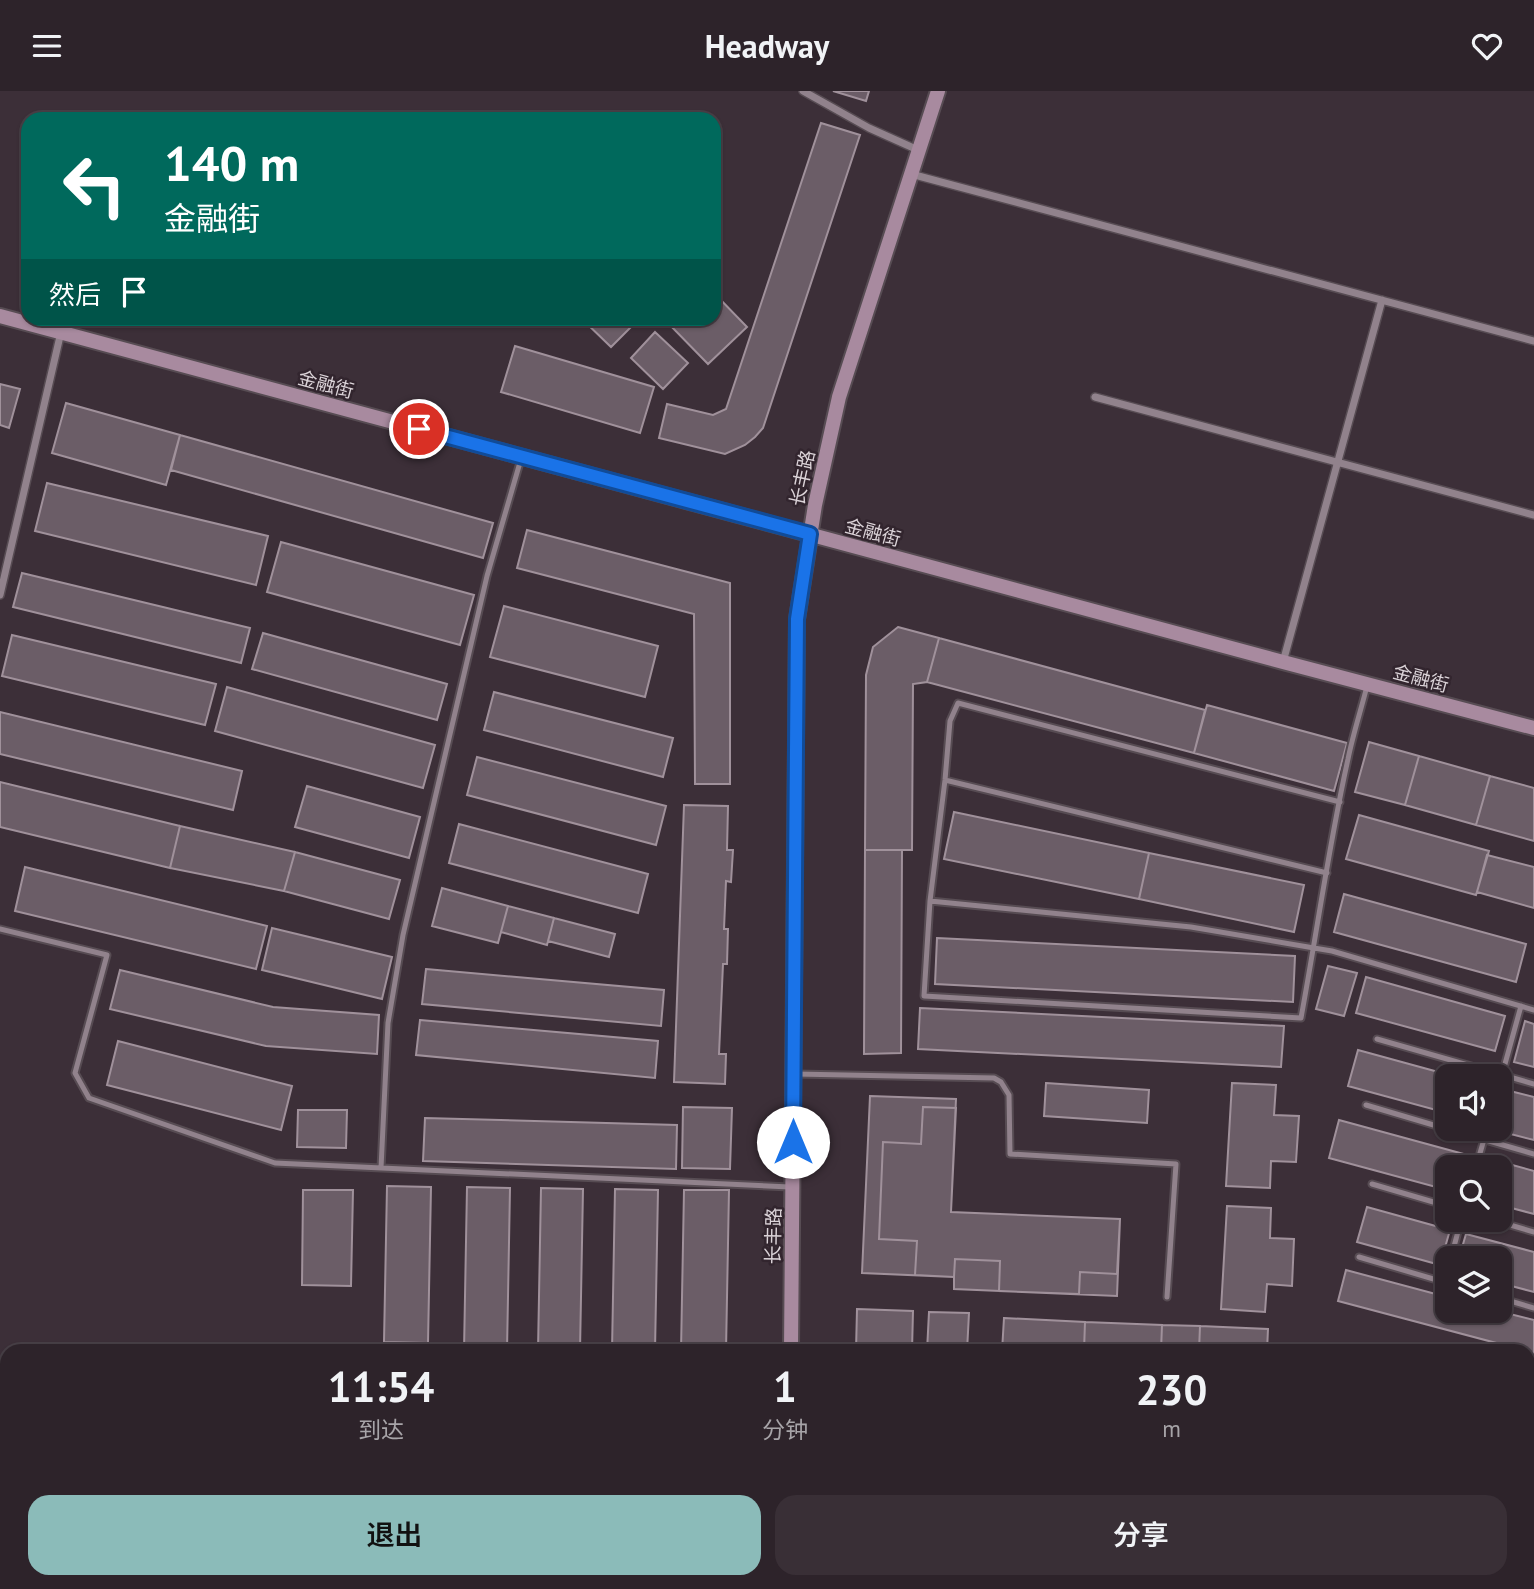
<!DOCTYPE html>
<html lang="zh">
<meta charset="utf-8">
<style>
body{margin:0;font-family:"PT Sans","Noto Sans SC",sans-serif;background:#392f36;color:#f1f3f6;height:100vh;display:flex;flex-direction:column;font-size:26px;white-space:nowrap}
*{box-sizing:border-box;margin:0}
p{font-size:23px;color:#a7a4a8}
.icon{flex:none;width:38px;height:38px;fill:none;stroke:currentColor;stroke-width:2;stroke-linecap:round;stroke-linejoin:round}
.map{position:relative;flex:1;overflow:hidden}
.panel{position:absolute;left:0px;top:1253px;width:1535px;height:245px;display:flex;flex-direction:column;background:#2d232a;border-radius:21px 21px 0 0;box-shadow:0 2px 5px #0004,0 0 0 2px #484047}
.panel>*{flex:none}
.guide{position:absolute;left:21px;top:21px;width:700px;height:214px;border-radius:21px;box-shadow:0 2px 5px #0004,0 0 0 2px #484047;background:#00695c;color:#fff;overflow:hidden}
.controls{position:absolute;left:1435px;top:973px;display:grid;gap:14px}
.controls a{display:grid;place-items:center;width:77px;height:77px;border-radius:14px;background:#2d232a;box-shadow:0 2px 5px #0004,0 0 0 2px #484047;font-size:35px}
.pin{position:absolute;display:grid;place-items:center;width:60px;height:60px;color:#fff;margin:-30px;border:4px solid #fff;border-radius:50%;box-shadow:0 2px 7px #0007}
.me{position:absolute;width:77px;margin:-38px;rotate:0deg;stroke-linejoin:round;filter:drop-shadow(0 0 5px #0008)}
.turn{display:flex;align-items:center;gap:24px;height:147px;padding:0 28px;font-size:32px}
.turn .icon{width:91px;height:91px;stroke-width:2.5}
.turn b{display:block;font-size:49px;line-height:60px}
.then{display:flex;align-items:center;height:66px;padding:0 28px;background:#0003;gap:14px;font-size:26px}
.eta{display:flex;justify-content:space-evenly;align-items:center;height:119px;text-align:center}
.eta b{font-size:42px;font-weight:600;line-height:49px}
.button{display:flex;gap:14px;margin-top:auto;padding:14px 28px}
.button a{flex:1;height:80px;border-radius:21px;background:#8bbbb9;color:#111;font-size:28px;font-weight:600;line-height:80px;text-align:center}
.button a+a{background:#392f36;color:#f1f3f6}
header{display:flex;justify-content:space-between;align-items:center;height:91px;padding:0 28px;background:#2d232a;font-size:32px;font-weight:600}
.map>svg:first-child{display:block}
</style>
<header><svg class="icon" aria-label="menu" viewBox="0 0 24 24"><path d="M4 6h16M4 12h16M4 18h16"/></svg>Headway<svg class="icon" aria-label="heart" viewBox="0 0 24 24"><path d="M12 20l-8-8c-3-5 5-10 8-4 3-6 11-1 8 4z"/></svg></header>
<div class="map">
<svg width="1534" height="1498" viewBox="0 0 1534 1498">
<rect width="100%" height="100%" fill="#3c2f38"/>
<path fill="#6b5d67" stroke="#a0919b" stroke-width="2" d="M 833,0 L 869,0 L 866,10 Z
M 821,32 L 860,44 L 763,337 L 755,346 L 745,354 L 725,363 L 659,347 L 667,313 L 713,324 L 726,318 Z
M 714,202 L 747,236 L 708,273 L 664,228 L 714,228 Z
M 582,228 L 639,228 L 611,256 Z
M 655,241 L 688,272 L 663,298 L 631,267 Z
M 515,255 L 654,296 L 640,342 L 501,301 Z
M 0,293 L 20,298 L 9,337 L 0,334 Z
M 66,312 L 180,344 L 166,394 L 52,362 Z
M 180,344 L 493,432 L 483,467 L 171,379 Z
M 47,392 L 268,445 L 256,494 L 35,440 Z
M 527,439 L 730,492 L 730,693 L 695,693 L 694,523 L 517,477 Z
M 281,451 L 474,504 L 460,554 L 267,501 Z
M 22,482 L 250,537 L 241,572 L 13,516 Z
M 504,515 L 658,555 L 645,606 L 490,566 Z
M 898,536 L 939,547 L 927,591 L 913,593 L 912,759 L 865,759 L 866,584 L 873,556 Z
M 263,542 L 447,593 L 437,629 L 252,578 Z
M 12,544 L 216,593 L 205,634 L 2,585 Z
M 939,547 L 1205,619 L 1194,662 L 927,591 Z
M 227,596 L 435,654 L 423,697 L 215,640 Z
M 494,601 L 673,647 L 663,686 L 484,639 Z
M 1207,614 L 1347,652 L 1334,700 L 1194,662 Z
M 0,621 L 242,680 L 233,719 L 0,663 Z
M 1369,651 L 1419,665 L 1405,714 L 1355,701 Z
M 1419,665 L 1490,685 L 1476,734 L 1405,714 Z
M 477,666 L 666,715 L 656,754 L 467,704 Z
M 1490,685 L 1534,697 L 1534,750 L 1476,734 Z
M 0,691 L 180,735 L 170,777 L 0,736 Z
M 307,695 L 420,726 L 409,767 L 295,736 Z
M 684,714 L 728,715 L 727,759 L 733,759 L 731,791 L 726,790 L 724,838 L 728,838 L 727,873 L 723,873 L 719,963 L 726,963 L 725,993 L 674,991 Z
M 954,721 L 1149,762 L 1139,808 L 944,768 Z
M 1359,724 L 1489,760 L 1476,804 L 1346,768 Z
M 459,733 L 648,783 L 638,822 L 449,772 Z
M 180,735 L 295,761 L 284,800 L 170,777 Z
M 865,759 L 902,759 L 901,962 L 864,963 Z
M 295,761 L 400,789 L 389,828 L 284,800 Z
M 1149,762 L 1304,794 L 1294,841 L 1139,808 Z
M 1487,764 L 1534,776 L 1534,817 L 1477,801 Z
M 25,776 L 267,835 L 256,878 L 15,820 Z
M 442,797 L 508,815 L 498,852 L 432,835 Z
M 1344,803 L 1526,853 L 1516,891 L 1334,841 Z
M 508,815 L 554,827 L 547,854 L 501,841 Z
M 554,827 L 615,843 L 609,866 L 548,850 Z
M 272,837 L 392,866 L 382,908 L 262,879 Z
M 937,847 L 1295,865 L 1293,911 L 935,893 Z
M 1328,875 L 1357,882 L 1344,925 L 1316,918 Z
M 426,878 L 664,899 L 661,935 L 422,913 Z
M 120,879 L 273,916 L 379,924 L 377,963 L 266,955 L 110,918 Z
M 1366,886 L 1505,925 L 1495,960 L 1356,922 Z
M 920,917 L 1284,935 L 1281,976 L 918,958 Z
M 420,929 L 658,950 L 655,987 L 416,964 Z
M 1525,930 L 1534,933 L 1534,976 L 1514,971 Z
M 118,950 L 292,995 L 281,1039 L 107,994 Z
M 1358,959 L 1453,985 L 1447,985 L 1447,1022 L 1348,995 Z
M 1046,992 L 1149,999 L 1147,1032 L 1044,1025 Z
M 1232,992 L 1276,994 L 1274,1024 L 1299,1025 L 1296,1071 L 1271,1070 L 1270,1097 L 1226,1095 Z
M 1510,1000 L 1534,1006 L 1534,1049 L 1499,1040 Z
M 870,1005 L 956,1008 L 951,1121 L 1120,1128 L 1117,1205 L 954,1198 L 954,1186 L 862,1182 Z
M 683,1016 L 732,1017 L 730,1078 L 682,1077 Z
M 923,1016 L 956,1017 L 951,1121 L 1120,1128 L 1117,1183 L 1080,1181 L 1079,1203 L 999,1200 L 1000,1170 L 955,1168 L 954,1186 L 915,1184 L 917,1150 L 879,1148 L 883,1051 L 921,1053 Z
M 298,1019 L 347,1019 L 346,1057 L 297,1056 Z
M 425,1027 L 677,1034 L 676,1078 L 423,1070 Z
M 1339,1029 L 1471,1065 L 1468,1076 L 1447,1076 L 1447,1099 L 1329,1067 Z
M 1487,1067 L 1534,1080 L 1534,1123 L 1500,1114 L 1500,1076 L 1485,1076 Z
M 387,1095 L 431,1096 L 428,1252 L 384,1251 Z
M 467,1096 L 510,1097 L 507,1260 L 464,1260 Z
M 541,1097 L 583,1098 L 580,1260 L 538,1260 Z
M 615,1098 L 658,1099 L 655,1260 L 612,1260 Z
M 303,1099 L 353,1099 L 351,1195 L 302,1194 Z
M 684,1099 L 729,1099 L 726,1260 L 681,1260 Z
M 1227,1115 L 1271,1117 L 1270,1147 L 1294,1148 L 1292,1195 L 1267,1193 L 1265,1221 L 1221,1218 Z
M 1367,1116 L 1450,1139 L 1440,1174 L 1357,1151 Z
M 1466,1143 L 1534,1161 L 1534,1201 L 1500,1192 L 1500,1167 L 1459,1167 Z
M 1346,1179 L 1447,1206 L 1447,1220 L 1498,1220 L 1534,1229 L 1534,1262 L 1338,1210 Z
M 857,1218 L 913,1220 L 912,1260 L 856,1260 Z
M 929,1221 L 969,1222 L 967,1260 L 927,1260 Z
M 1004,1227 L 1085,1231 L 1084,1260 L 1002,1260 Z
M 1085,1231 L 1162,1234 L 1161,1260 L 1084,1260 Z
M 1162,1234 L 1200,1235 L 1199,1260 L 1161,1260 Z
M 1200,1235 L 1268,1238 L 1267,1260 L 1199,1260 Z
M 1528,1331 L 1534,1331 L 1534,1370 L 1528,1370 Z
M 1528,1433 L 1534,1433 L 1534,1478 L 1528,1478 Z
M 678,1491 L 724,1491 L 724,1498 L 678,1498 Z
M 851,1491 L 918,1491 L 918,1498 L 851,1498 Z"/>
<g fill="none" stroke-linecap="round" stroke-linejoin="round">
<g stroke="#574c53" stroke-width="9">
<path id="lane" d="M 1367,595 C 1361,619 1353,643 1348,668 C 1329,753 1317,841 1301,927 L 924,905 L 930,810 L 1191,836 L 1314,857 L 1332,860 L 1534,919
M 945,689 L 1327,782
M 930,810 L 945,689 L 950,630 L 958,612 L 1340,711
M 0,838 L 107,864 L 75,982 L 89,1007 L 275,1072 L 790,1096
M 1377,948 L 1534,993
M 796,983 L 994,987 L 1001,991 L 1009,1004 L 1010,1063 L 1176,1073 L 1167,1206
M 1500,991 L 1521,915
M 1366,1014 L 1447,1038
M 1447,1038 L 1534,1063
M 1476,1076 L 1487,1038
M 381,1077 L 388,932 L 403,844 L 487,485 L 521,368
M 1372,1093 L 1447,1115
M 1493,1129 L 1534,1141
M 1359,1166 L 1447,1192
M 1451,1167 L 1461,1129
M 1444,1191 L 1447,1179
M 1500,1207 L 1534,1217
M 1421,1491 L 1422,1498"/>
</g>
<g stroke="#574c53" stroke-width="10">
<path id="street" d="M 803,0 L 869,37 L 918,59
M 911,83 L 1534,250
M 1095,306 L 1534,424
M 0,504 L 61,241
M 1283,571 L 1382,209
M 1528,1401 L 1534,1401
M 162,1498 L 165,1491"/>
</g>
<g stroke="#574c53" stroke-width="18">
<path id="secondary" d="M 0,225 L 1283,571 L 1534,637
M 791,1260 L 797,528 L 815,414 L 839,306 L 938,0
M 787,1498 L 788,1491"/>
</g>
<use href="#lane" stroke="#91828c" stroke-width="5"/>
<use href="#street" stroke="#91828c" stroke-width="7"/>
<use href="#secondary" stroke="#a88a9f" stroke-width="14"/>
</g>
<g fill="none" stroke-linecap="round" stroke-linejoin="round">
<g stroke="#114b97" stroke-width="18">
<path id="route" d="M 419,338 L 810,443 L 797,528 L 793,1051"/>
</g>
<use href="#route" stroke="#1a73e8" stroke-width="12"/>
</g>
<g text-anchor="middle" stroke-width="5" stroke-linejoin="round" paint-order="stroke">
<g font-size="19" fill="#dbd3d8" stroke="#32252e">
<text transform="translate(326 293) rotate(15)" y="7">金融街</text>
<text transform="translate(802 387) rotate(-78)" y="7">长丰路</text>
<text transform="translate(873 441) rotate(15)" y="7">金融街</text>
<text transform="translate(1421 587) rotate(15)" y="7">金融街</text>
<text transform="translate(773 1145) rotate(-89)" y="7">长丰路</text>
</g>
</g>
</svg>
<div class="controls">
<a><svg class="icon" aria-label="sound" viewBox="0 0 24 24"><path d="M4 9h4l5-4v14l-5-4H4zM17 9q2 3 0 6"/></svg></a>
<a><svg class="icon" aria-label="search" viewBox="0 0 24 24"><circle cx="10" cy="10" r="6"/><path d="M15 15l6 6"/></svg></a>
<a><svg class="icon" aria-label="layers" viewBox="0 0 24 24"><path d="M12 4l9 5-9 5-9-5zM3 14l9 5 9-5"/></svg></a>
</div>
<div class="pin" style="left:419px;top:338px;background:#d93025"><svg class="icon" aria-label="arrive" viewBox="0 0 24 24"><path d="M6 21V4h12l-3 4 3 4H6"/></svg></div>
<svg class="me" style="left:793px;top:1051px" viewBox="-20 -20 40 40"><circle r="19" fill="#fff"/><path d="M0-13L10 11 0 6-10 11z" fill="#1a73e8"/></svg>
<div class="guide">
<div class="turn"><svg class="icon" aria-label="left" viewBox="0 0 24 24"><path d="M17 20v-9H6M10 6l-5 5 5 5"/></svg><div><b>140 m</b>金融街</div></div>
<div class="then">然后<svg class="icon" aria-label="arrive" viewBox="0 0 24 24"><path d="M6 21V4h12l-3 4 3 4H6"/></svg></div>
</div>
<section class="panel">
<div class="eta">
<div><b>11:54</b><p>到达</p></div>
<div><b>1</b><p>分钟</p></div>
<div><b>230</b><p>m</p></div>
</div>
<div class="button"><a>退出</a><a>分享</a></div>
</section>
</div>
